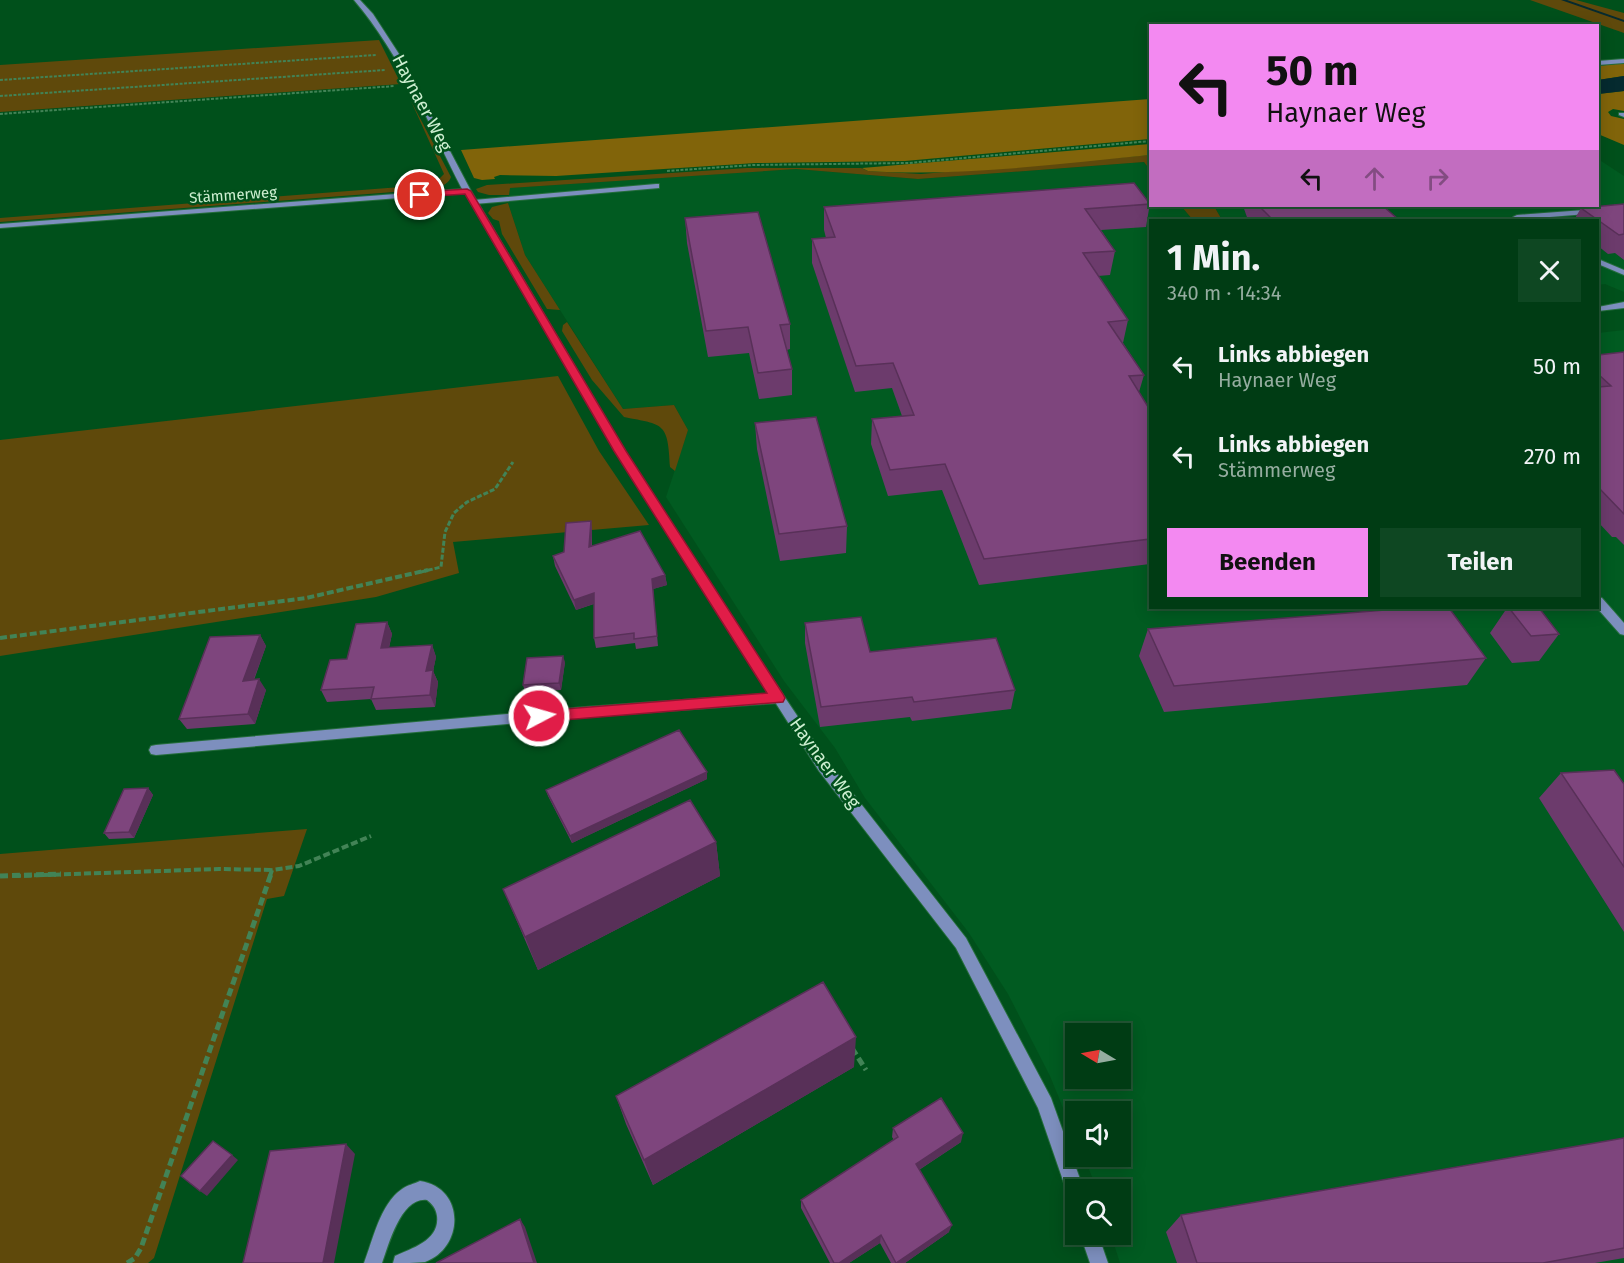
<!DOCTYPE html>
<html lang="de">
<meta charset="utf-8">
<style>
body{margin:0;font-family:"Fira Sans",sans-serif;background:#0e4722;color:#f1f3f6;height:100vh;display:flex;flex-direction:column;font-size:22px;white-space:nowrap}
*{box-sizing:border-box;margin:0}
p{font-size:20px;color:#95ada0}
.icon{flex:none;width:33px;height:33px;fill:none;stroke:currentColor;stroke-width:2;stroke-linecap:round;stroke-linejoin:round}
.map{position:relative;flex:1;overflow:hidden}
.sheet{position:absolute;left:1149px;top:219px;width:450px;height:390px;display:flex;flex-direction:column;background:#003c14;border-radius:0px;box-shadow:0 3px 15px #0003,0 0 0 2px #225634}
.sheet>*{flex:none}
.hud{position:absolute;left:1149px;top:24px;width:450px;height:183px;border-radius:0px;box-shadow:0 3px 15px #0003,0 0 0 2px #225634;background:#f389f1;color:#111;overflow:hidden}
.needle{width:39px;rotate:280deg}
.tools{position:absolute;left:1065px;top:1023px;display:grid;gap:12px}
.tools a{display:grid;place-items:center;width:66px;height:66px;border-radius:0px;background:#003c14;box-shadow:0 3px 15px #0003,0 0 0 2px #225634;font-size:30px}
.pin{position:absolute;display:grid;place-items:center;width:51px;height:51px;color:#fff;margin:-26px;border:3px solid #fff;border-radius:50%;box-shadow:0 2px 6px #0007}
.me{position:absolute;width:66px;margin:-33px;rotate:84deg;stroke-linejoin:round;filter:drop-shadow(0 0 4px #0008)}
.turn{display:flex;align-items:center;gap:21px;height:126px;padding:0 18px;font-size:27px}
.turn .icon{width:78px;height:78px;stroke-width:2.5}
.turn b{display:block;font-size:42px;line-height:51px}
.lanes{display:flex;align-items:center;height:57px;padding:0 18px;background:#0003;justify-content:center;gap:30px;direction:ltr}
.lanes .off{opacity:.35}
.round{display:grid;place-items:center;flex:none;width:63px;height:63px;border-radius:0px;background:#0e4722}
.headline{display:flex;align-items:center;justify-content:space-between;height:102px;padding:0 18px}
h1{font-size:36px;font-weight:700;line-height:45px}
.primary-button{display:flex;gap:12px;margin-top:auto;padding:12px 18px}
.primary-button a{flex:1;height:69px;border-radius:0px;background:#f389f1;color:#111;font-size:24px;font-weight:700;line-height:69px;text-align:center}
.primary-button a+a{background:#0e4722;color:#f1f3f6}
ul{padding:0;list-style:none}
li{display:flex;align-items:center;gap:18px;height:90px;padding:0 18px}
li div{flex:1}
li b{display:block;font-size:22px}
li em{font-style:normal}
.map>svg:first-child{display:block}
</style>
<div class="map">
<svg width="1624" height="1263" viewBox="0 0 1624 1263">
<rect width="100%" height="100%" fill="#00501b"/>
<path fill="#015b21" fill-rule="evenodd" d="M 1598,159 L 1624,176 L 1624,292 L 1605,284 L 1598,285 L 1598,220 L 1222,220 L 1214,206 L 1598,206 Z
M 1144,162 L 1150,170 L 1150,206 L 1181,206 L 1193,220 L 1150,220 L 1150,608 L 1598,608 L 1598,333 L 1624,330 L 1624,1263 L 1120,1263 L 1111,1235 L 1120,1234 L 1120,1190 L 1097,1189 L 1084,1157 L 1120,1156 L 1120,1112 L 1076,1112 L 1075,1137 L 1050,1076 L 1008,994 L 969,933 L 865,798 L 835,748 L 784,681 L 666,497 L 688,430 L 674,405 L 623,409 L 525,255 L 508,203 L 509,188 L 796,169 L 918,179 ZM 1076,1034 L 1120,1034 L 1120,1078 L 1076,1078 Z"/>
<path fill="#5f490b" d="M 1530,0 L 1576,0 L 1624,13 L 1624,33 Z
M 379,40 L 401,84 L 0,112 L 0,65 Z
M 411,101 L 451,177 C 447,188 431,189 420,190 L 0,222 L 0,218 L 414,186 L 436,182 L 444,174 Z
M 1150,155 L 1150,170 L 1144,162 L 918,179 L 796,169 L 510,188 L 509,195 L 489,195 L 478,192 L 476,189 L 487,185 L 747,168 L 861,168 L 868,171 L 921,174 Z
M 508,203 L 525,255 L 560,310 L 547,309 L 502,234 L 499,221 L 493,219 L 488,213 L 492,207 Z
M 1181,206 L 1214,206 L 1222,220 L 1193,220 Z
M 567,322 L 623,409 L 674,405 L 688,430 L 675,471 L 670,467 C 668,422 664,425 624,417 L 592,380 L 562,331 L 563,325 Z
M 558,376 L 599,451 L 649,525 L 453,542 L 459,573 L 376,597 L 0,656 L 0,440 Z
M 307,829 L 284,896 L 267,899 L 154,1258 L 148,1263 L 0,1263 L 0,854 Z"/>
<path fill="#81640a" d="M 1624,63 L 1624,76 L 1598,80 L 1598,66 Z
M 1624,91 L 1624,111 L 1613,109 L 1608,112 L 1611,116 L 1624,119 L 1624,145 L 1598,134 L 1598,94 Z
M 1150,99 L 1150,139 L 905,161 L 756,163 L 556,176 L 500,175 L 494,177 L 495,179 L 482,180 L 474,178 L 461,150 Z
M 1150,144 L 1150,155 C 1058,164 960,177 868,171 L 862,168 Z"/>
<path fill="#052a2f" d="M 1624,76 L 1624,91 L 1598,94 L 1598,80 Z"/>
<g fill="none" stroke-linecap="round" stroke-linejoin="round">
<path fill="#052a2f" fill-rule="evenodd" d="M 1561,0 L 1567,0 L 1624,20 L 1624,22 Z"/>
<g stroke="#256d3c" stroke-width="2">
<path id="service" d="M 1624,59 L 1624,63 L 1598,65 L 1598,61 Z
M 1619,113 L 1624,113 L 1624,117 L 1619,115 Z
M 656,184 L 659,184 L 659,188 L 474,204 L 470,202 L 474,200 Z
M 1624,207 L 1624,211 L 1525,219 L 1526,220 L 1517,220 L 1513,217 L 1517,215 Z
M 1598,259 L 1624,270 L 1624,275 L 1598,264 Z
M 1624,302 L 1624,308 L 1598,311 L 1598,307 Z
M 1598,597 L 1602,598 L 1624,623 L 1624,635 L 1620,634 L 1597,608 Z
M 778,693 L 782,695 L 784,698 L 782,701 L 778,703 L 585,717 L 156,755 L 151,754 L 149,750 L 151,746 L 156,745 L 585,707 Z"/>
</g>
<g stroke="#256d3c" stroke-width="2">
<path id="minor" d="M 354,0 L 360,0 L 373,14 L 399,54 L 471,191 L 625,451 L 753,650 L 829,763 L 966,938 L 1051,1098 L 1084,1190 L 1076,1190 L 1076,1201 L 1070,1198 L 1067,1192 L 1038,1108 L 956,948 L 819,771 L 615,451 L 465,193 L 0,228 L 0,224 L 462,189 C 429,125 401,55 354,0 Z
M 420,1181 C 466,1188 464,1248 425,1262 C 416,1263 403,1263 393,1263 L 395,1256 C 413,1248 440,1240 437,1216 C 436,1208 432,1204 427,1200 C 401,1197 389,1244 382,1263 L 364,1263 C 373,1240 380,1204 402,1189 C 407,1185 414,1184 420,1181 Z
M 1080,1234 L 1098,1234 L 1108,1263 L 1090,1263 Z"/>
</g>
<path stroke="#428356" stroke-width="2" stroke-dasharray="3 1.5" stroke-linecap="butt" d="M 0,80 L 376,55
M 0,96 L 385,70
M 0,114 L 395,86
M 667,171 L 753,165 L 909,163 L 1150,141"/>
<path stroke="#428356" stroke-width="3" stroke-dasharray="5 2" stroke-linecap="butt" d="M 421,572 L 441,567 L 445,532 L 454,513 L 467,502 L 495,489 L 513,462"/>
<path stroke="#428356" stroke-width="4" stroke-dasharray="7 3" stroke-linecap="butt" d="M 0,638 L 306,598 L 428,570
M 14,876 L 219,869 L 272,870
M 270,876 L 272,870 L 299,866 L 371,836"/>
<path stroke="#428356" stroke-width="5" stroke-dasharray="8 4" stroke-linecap="butt" d="M 0,876 L 61,874
M 852,1048 L 866,1070
M 127,1263 L 135,1258 L 141,1248 L 271,874"/>
<use href="#service" fill="#7d8fbe" fill-rule="evenodd"/>
<use href="#minor" fill="#7d8fbe" fill-rule="evenodd"/>
</g>
<path fill="#6c3b6c" d="M 1150,203 L 1146,227 L 1101,230 L 1115,251 L 1110,275 L 1098,276 L 1128,320 L 1123,343 L 1144,375 L 1139,392 L 1150,410 L 1150,564 L 979,585 L 942,490 L 888,496 L 871,444 L 872,419 L 902,416 L 892,388 L 855,392 L 812,263 L 812,239 L 826,238 L 824,230 L 824,207 Z
M 1624,204 L 1624,260 L 1615,253 L 1608,254 L 1598,246 L 1598,220 L 1574,220 L 1581,208 Z
M 1243,206 L 1383,206 L 1399,220 L 1248,220 Z
M 685,218 L 790,324 L 790,349 L 787,350 L 792,369 L 792,395 L 759,399 L 749,353 L 708,357 L 687,243 Z
M 1624,352 L 1624,545 L 1616,537 L 1612,537 L 1598,522 L 1598,355 Z
M 755,423 L 847,526 L 846,553 L 780,561 L 757,449 Z
M 591,521 L 592,531 L 592,546 L 665,575 L 667,585 L 653,589 L 658,646 L 636,649 L 635,643 L 596,648 L 594,638 L 594,604 L 576,610 L 555,566 L 553,556 L 564,552 Z
M 1507,608 L 1539,608 L 1559,634 L 1539,661 L 1512,663 L 1490,633 Z
M 387,622 L 392,634 L 389,648 L 432,645 L 436,657 L 433,671 L 438,682 L 435,707 L 376,710 L 371,699 L 327,702 L 321,690 L 347,659 Z
M 805,623 L 870,652 L 1015,690 L 1011,709 L 912,721 L 910,717 L 820,727 L 805,643 Z
M 1148,629 L 1486,658 L 1467,685 L 1164,712 L 1139,656 Z
M 260,635 L 266,646 L 254,680 L 266,690 L 255,724 L 187,729 L 179,719 Z
M 565,662 L 561,690 L 525,692 L 523,685 Z
M 1561,773 L 1624,784 L 1624,932 L 1539,798 Z
M 707,779 L 572,843 L 548,796 L 546,790 Z
M 148,788 L 153,795 L 134,838 L 109,839 L 104,833 Z
M 716,842 L 720,876 L 538,970 L 503,889 Z
M 854,1067 L 653,1185 L 626,1124 L 616,1096 Z
M 893,1128 L 961,1142 L 919,1170 L 949,1232 L 905,1263 L 891,1263 L 880,1243 L 849,1263 L 830,1263 L 801,1208 L 801,1200 L 894,1140 L 892,1137 Z
M 1624,1138 L 1624,1258 L 1595,1263 L 1177,1263 L 1166,1232 L 1181,1215 Z"/>
<path fill="#583058" d="M 591,521 L 592,531 L 591,557 L 589,547 Z
M 665,575 L 667,585 L 653,589 L 658,646 L 652,579 Z
M 594,593 L 596,603 L 576,610 L 574,600 Z
M 387,622 L 392,634 L 386,660 L 381,648 Z
M 260,635 L 266,646 L 249,692 L 243,681 Z
M 432,645 L 436,657 L 433,671 L 438,682 L 435,707 L 430,695 L 426,671 Z
M 563,656 L 565,662 L 561,690 L 559,683 Z
M 259,679 L 266,690 L 255,724 L 248,714 Z
M 707,772 L 707,779 L 572,843 L 570,836 Z
M 148,788 L 153,795 L 134,838 L 129,832 Z
M 716,842 L 720,876 L 538,970 L 525,937 Z
M 856,1037 L 854,1067 L 653,1185 L 644,1160 Z
M 963,1133 L 961,1142 L 914,1173 L 916,1164 Z
M 346,1144 L 355,1154 L 334,1263 L 323,1263 Z
M 232,1155 L 238,1160 L 207,1196 L 200,1191 Z
M 520,1219 L 525,1227 L 537,1263 L 534,1263 Z
M 952,1225 L 949,1232 L 905,1263 L 896,1263 Z
M 881,1235 L 880,1243 L 849,1263 L 839,1263 Z"/>
<path fill="#7e457d" stroke="#583058" stroke-width="1.5" d="M 1134,183 L 1150,204 L 1085,209 L 1115,251 L 1083,253 L 1128,320 L 1108,322 L 1144,375 L 1129,376 L 1150,410 L 1150,539 L 984,559 L 945,464 L 890,470 L 872,419 L 914,415 L 893,363 L 856,366 L 812,239 L 835,237 L 824,207 Z
M 1624,204 L 1624,234 L 1619,235 L 1581,208 Z
M 1259,206 L 1383,206 L 1399,220 L 1273,220 Z
M 758,212 L 790,324 L 780,325 L 792,369 L 758,373 L 748,327 L 706,331 L 685,218 Z
M 1624,352 L 1624,514 L 1598,487 L 1598,387 L 1611,386 L 1598,374 L 1598,355 Z
M 816,417 L 847,526 L 779,534 L 755,423 Z
M 591,521 L 589,547 L 640,531 L 665,575 L 652,579 L 657,636 L 634,639 L 634,633 L 594,638 L 594,593 L 574,600 L 553,556 L 564,552 L 566,523 Z
M 1410,608 L 1449,608 L 1486,658 L 1174,686 L 1148,629 Z
M 1509,608 L 1539,608 L 1559,634 L 1531,636 Z
M 861,617 L 870,652 L 996,638 L 1015,690 L 914,702 L 912,697 L 821,707 L 805,623 Z
M 387,622 L 381,648 L 432,645 L 426,671 L 433,670 L 430,695 L 371,699 L 374,687 L 321,690 L 330,660 L 347,659 L 356,624 Z
M 260,635 L 243,681 L 259,679 L 248,714 L 179,719 L 210,637 Z
M 563,656 L 559,683 L 523,685 L 527,658 Z
M 679,730 L 707,772 L 570,836 L 546,790 Z
M 1614,770 L 1624,784 L 1624,867 L 1561,773 Z
M 148,788 L 129,832 L 104,833 L 124,789 Z
M 690,800 L 716,842 L 525,937 L 503,889 Z
M 823,982 L 856,1037 L 644,1160 L 616,1096 Z
M 941,1098 L 963,1133 L 916,1164 L 952,1225 L 896,1263 L 881,1235 L 839,1263 L 834,1263 L 801,1200 L 898,1137 L 893,1128 Z
M 1624,1138 L 1624,1248 L 1543,1263 L 1197,1263 L 1181,1215 Z
M 213,1141 L 232,1155 L 200,1191 L 181,1176 Z
M 346,1144 L 323,1263 L 243,1263 L 270,1151 Z
M 520,1219 L 534,1263 L 436,1263 Z"/>
<path fill="#e11d48" stroke="#92132f" stroke-width="1.5" d="M 467,189 L 471,191 L 626,451 L 783,694 L 785,698 L 783,702 L 539,722 L 534,720 L 532,716 L 534,712 L 539,711 L 767,693 L 614,451 L 465,194 L 420,197 L 416,195 L 420,192 Z"/>
<g text-anchor="middle" stroke-width="5" stroke-linejoin="round" paint-order="stroke">
<g font-size="15" fill="#cdefd1" stroke="#00501b">
<text transform="translate(233 195) rotate(-4)" y="5">Stämmerweg</text>
</g>
<g font-size="18" fill="#cdefd1" stroke="#00501b">
<text transform="translate(422 103) rotate(62)" y="6">Haynaer Weg</text>
<text transform="translate(825 763) rotate(54)" y="6">Haynaer Weg</text>
</g>
</g>
</svg>
<div class="tools">
<a><svg class="needle" viewBox="-14 -14 28 28"><path d="M0-13l5 13h-10z" fill="#e53935"/><path d="M0 13l5-13h-10z" fill="#95ada0"/></svg></a>
<a><svg class="icon" aria-label="sound" viewBox="0 0 24 24"><path d="M4 9h4l5-4v14l-5-4H4zM17 9q2 3 0 6"/></svg></a>
<a><svg class="icon" aria-label="search" viewBox="0 0 24 24"><circle cx="10" cy="10" r="6"/><path d="M15 15l6 6"/></svg></a>
</div>
<div class="pin" style="left:420px;top:195px;background:#d93025"><svg class="icon" aria-label="arrive" viewBox="0 0 24 24"><path d="M6 21V4h12l-3 4 3 4H6"/></svg></div>
<svg class="me" style="left:539px;top:716px" viewBox="-20 -20 40 40"><circle r="17" fill="#e11d48" stroke="#fff" stroke-width="3"/><path d="M0-11L8 9 0 5-8 9z" fill="#fff"/></svg>
<div class="hud">
<div class="turn"><svg class="icon" aria-label="left" viewBox="0 0 24 24"><path d="M17 20v-9H6M10 6l-5 5 5 5"/></svg><div><b>50 m</b>Haynaer Weg</div></div>
<div class="lanes"><svg class="icon" aria-label="left" viewBox="0 0 24 24"><path d="M17 20v-9H6M10 6l-5 5 5 5"/></svg><svg class="icon off" aria-label="ahead" viewBox="0 0 24 24"><path d="M12 20V5M6 11l6-6 6 6"/></svg><svg class="icon off" aria-label="right" viewBox="0 0 24 24"><path d="M7 20v-9h11M14 6l5 5-5 5"/></svg></div>
</div>
<section class="sheet">
<div class="headline"><div><h1>1 Min.</h1><p>340 m · 14:34</p></div><a class="round"><svg class="icon" aria-label="close" viewBox="0 0 24 24"><path d="M6 6l12 12M18 6L6 18"/></svg></a></div>
<ul>
<li><svg class="icon" aria-label="left" viewBox="0 0 24 24"><path d="M17 20v-9H6M10 6l-5 5 5 5"/></svg><div><b>Links abbiegen</b><p>Haynaer Weg</p></div><em>50 m</em></li>
<li><svg class="icon" aria-label="left" viewBox="0 0 24 24"><path d="M17 20v-9H6M10 6l-5 5 5 5"/></svg><div><b>Links abbiegen</b><p>Stämmerweg</p></div><em>270 m</em></li>
</ul>
<div class="primary-button"><a>Beenden</a><a>Teilen</a></div>
</section>
</div>
